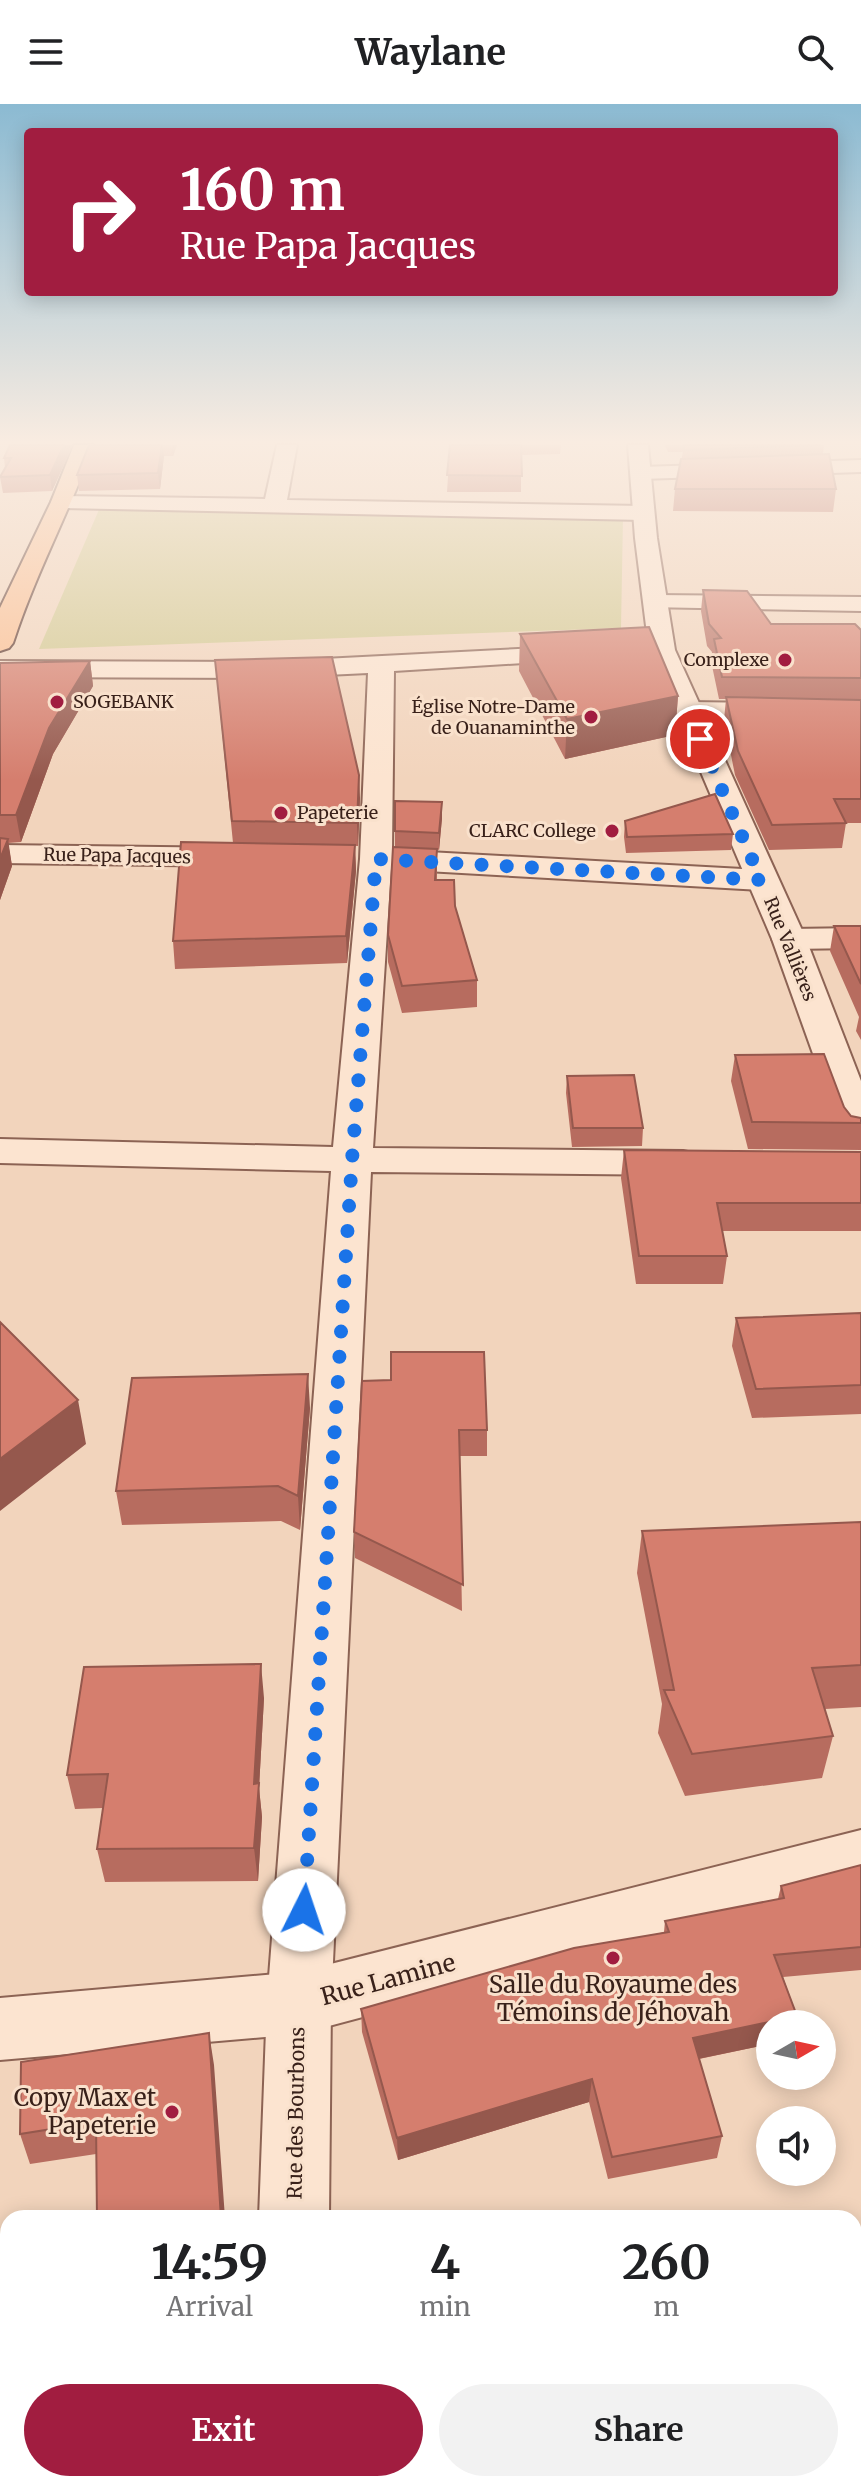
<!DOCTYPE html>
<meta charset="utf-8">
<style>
body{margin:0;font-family:Merriweather,serif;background:#f2f2f2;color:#202124;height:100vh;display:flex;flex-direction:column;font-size:30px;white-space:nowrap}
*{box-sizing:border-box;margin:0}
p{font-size:26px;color:#757577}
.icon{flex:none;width:44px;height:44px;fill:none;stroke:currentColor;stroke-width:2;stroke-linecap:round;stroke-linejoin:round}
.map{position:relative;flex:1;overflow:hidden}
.details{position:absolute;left:0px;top:2106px;width:862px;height:282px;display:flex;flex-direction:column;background:#fff;border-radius:24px 24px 0 0;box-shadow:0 4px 20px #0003}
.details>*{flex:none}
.banner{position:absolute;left:24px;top:24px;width:814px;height:168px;border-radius:8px;box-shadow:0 4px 20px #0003;background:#a11d40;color:#fff;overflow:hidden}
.needle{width:52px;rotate:81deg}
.controls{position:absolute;left:756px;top:1906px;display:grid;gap:16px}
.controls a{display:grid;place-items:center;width:80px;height:80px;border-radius:50%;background:#fff;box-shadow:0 4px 20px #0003;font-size:40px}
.pin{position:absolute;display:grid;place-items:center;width:68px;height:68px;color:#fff;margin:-34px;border:4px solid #fff;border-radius:50%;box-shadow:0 2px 8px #0007}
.me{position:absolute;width:88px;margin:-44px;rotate:4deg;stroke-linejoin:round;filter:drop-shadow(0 0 6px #0008)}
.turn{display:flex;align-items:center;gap:28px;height:168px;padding:0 24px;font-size:36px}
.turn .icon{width:104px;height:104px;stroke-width:2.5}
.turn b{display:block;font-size:56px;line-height:68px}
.eta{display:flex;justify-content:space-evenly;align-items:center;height:136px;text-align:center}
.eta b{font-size:48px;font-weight:700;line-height:56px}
.primary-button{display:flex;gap:16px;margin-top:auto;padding:16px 24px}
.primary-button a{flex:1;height:92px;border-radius:48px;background:#a11d40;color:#fff;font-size:32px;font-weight:700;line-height:92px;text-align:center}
.primary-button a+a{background:#f2f2f2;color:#202124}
header{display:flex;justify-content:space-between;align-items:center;height:104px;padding:0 24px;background:#fff;font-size:36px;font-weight:700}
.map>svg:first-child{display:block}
</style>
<header><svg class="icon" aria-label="menu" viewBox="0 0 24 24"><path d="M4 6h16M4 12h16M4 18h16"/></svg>Waylane<svg class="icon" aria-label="search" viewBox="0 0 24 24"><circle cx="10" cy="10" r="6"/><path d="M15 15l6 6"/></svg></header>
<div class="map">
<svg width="861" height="2387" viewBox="0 0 861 2387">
<rect width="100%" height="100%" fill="#f2d4bc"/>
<path fill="#d1c88f" d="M 101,401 L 623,413 L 621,524 L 39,545 Z"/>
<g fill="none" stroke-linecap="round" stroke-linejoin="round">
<g stroke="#8c6354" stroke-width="4">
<path id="minor" d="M 277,341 L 297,341 L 287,396 L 643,402 L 654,409 L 643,416 L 62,404 L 51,398 L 62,392 L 265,395 Z
M 861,356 L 861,368 L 641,375 L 631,369 L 641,363 Z
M 656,491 L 861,493 L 861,507 L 647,503 L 644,498 L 647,493 Z
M 579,542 L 588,545 L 592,550 L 588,555 L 394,567 L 392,746 L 761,766 L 772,769 L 777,776 L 772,783 L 761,786 L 391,765 L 373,1044 L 683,1047 L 697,1050 L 703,1059 L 697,1068 L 683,1071 L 371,1068 L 331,1899 L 329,2114 L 259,2114 L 267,1899 L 331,1067 L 0,1059 L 0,1035 L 333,1043 L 360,755 L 368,569 L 264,574 L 0,573 L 0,557 L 264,558 Z
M 688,598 L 861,600 L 861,616 L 678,612 L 674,606 L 678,600 Z
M 0,741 L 240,744 L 251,746 L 256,753 L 251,760 L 240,762 L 0,759 Z
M 861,824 L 861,844 L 789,845 L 777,842 L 772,835 L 777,828 L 789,825 Z
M 250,2380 L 328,2380 L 328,2387 L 250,2387 Z"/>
</g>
<g stroke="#8c6354" stroke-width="4">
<path id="tertiary" d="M 628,341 L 648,341 L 657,434 L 675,546 L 806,835 L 861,977 L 861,1040 L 847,1036 L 841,1028 L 772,835 L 649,546 L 635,434 Z
M 861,1726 L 861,1780 L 299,1930 L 0,1956 L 0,1894 L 299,1868 Z"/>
</g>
<g stroke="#593329" stroke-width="4">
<path id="primary" d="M 74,341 L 94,341 C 69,408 35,471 13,539 L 9,544 L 0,547 L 0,504 L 51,398 Z"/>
</g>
<use href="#minor" fill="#fce4d0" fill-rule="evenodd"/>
<use href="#tertiary" fill="#fce4d0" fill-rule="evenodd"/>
<use href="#primary" fill="#fbbd8f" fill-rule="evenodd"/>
</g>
<path fill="#b76c5f" d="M 10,341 L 73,341 L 52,387 L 3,389 L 0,373 L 5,363 L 4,354 Z
M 89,341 L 177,341 L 173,352 L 164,352 L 160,385 L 79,387 L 77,371 Z
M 450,341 L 561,341 L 560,350 L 521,351 L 521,388 L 447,388 Z
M 665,341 L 824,341 L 823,350 L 836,385 L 833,408 L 673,407 L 675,385 L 683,348 L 668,348 Z
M 703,486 L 771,520 L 861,526 L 861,719 L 846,719 L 842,744 L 769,746 L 735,671 L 724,616 L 726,595 L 719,595 L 711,557 L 712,548 L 707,542 L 701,507 Z
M 520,530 L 678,592 L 675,631 L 565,655 L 519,567 Z
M 215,556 L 360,694 L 358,742 L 355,742 L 356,767 L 347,859 L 175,865 L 173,837 L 233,739 Z
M 90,557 L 93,582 L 53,650 L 21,738 L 8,739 L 12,762 L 0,796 L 0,559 Z
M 395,697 L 442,714 L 439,746 L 437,745 L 437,776 L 455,802 L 477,876 L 477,903 L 402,909 L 388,858 L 388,831 L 395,743 Z
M 625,717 L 733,730 L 731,746 L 626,749 L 624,733 Z
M 834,822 L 861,822 L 861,936 L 856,927 L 859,913 L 830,847 Z
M 735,951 L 844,1003 L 851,1012 L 861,1014 L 861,1046 L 748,1045 L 731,977 Z
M 567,972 L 643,1024 L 642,1042 L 572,1043 L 566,989 Z
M 624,1046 L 861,1048 L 861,1127 L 722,1127 L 727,1152 L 723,1180 L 636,1180 L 621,1074 Z
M 861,1209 L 861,1310 L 752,1314 L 732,1242 L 736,1214 Z
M 362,1277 L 487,1326 L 487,1352 L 459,1352 L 462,1507 L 355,1454 L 354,1428 Z
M 310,1304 L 300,1426 L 281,1417 L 122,1421 L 116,1387 Z
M 861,1418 L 861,1603 L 825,1605 L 833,1632 L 822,1674 L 685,1692 L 658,1629 L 662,1600 L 637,1469 L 642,1427 Z
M 264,1594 L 259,1684 L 262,1713 L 258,1777 L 105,1778 L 97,1745 L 103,1704 L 75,1705 L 67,1671 Z
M 861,1761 L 861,1866 L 783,1873 L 797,1912 L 795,1920 L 770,1920 L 770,1940 L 699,1955 L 722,2032 L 717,2054 L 608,2075 L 589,1998 L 398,2056 L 362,1928 L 361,1905 L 664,1828 L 665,1817 L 778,1795 L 781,1782 Z
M 214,1961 L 96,2050 L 30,2060 L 20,2030 Z"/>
<path fill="#95584d" d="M 64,341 L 73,341 L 52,387 L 50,371 Z
M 162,341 L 163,341 L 164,352 L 160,385 L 158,369 Z
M 172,341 L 177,341 L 173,352 Z
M 90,557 L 93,582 L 53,650 L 21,738 L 16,711 L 49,624 Z
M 678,592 L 675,631 L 565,655 L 567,615 Z
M 359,671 L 360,694 L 358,742 L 357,719 Z
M 442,698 L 442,714 L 439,746 L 439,729 Z
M 8,735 L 12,762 L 0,796 L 0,755 Z
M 355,741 L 356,767 L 347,859 L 346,832 Z
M 308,1270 L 310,1304 L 300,1426 L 298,1392 Z
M 78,1296 L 86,1340 L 0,1407 L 0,1355 Z
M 261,1560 L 264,1594 L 259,1684 L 262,1713 L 258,1777 L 254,1744 L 254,1680 Z
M 797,1912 L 795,1920 L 770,1920 L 770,1940 L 688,1957 L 693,1934 Z
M 209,1929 L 214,1961 L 225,2114 L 221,2114 Z
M 592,1975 L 589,1998 L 398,2056 L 397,2034 Z
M 227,2380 L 233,2380 L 233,2387 L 227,2387 Z"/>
<path fill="#d57e6e" stroke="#95584d" stroke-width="2" d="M 10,341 L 64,341 L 50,371 L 0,373 L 11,354 L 4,354 Z
M 89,341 L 162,341 L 158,369 L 77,371 Z
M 450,341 L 521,341 L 522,372 L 447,371 Z
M 684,341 L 821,341 L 684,346 Z
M 829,350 L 836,385 L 675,385 L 681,355 Z
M 703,486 L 747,487 L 771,520 L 855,520 L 861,526 L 861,574 L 722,573 L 714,535 L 721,534 L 709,520 Z
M 649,523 L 678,592 L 567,615 L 520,530 Z
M 332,553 L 359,671 L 357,719 L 232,717 L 215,556 Z
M 90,557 L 49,624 L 16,711 L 0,711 L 0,559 Z
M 726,593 L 861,596 L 861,695 L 834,695 L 846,719 L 772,721 L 738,647 Z
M 715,690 L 733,730 L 627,733 L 625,717 Z
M 395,697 L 442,698 L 439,729 L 395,727 Z
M 0,734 L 8,735 L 0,755 Z
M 181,738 L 355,741 L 346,832 L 173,837 Z
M 393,743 L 437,745 L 435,776 L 454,776 L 455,802 L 477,876 L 402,882 L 388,831 Z
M 834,822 L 861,822 L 861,880 Z
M 824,950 L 844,1003 L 851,1012 L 861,1014 L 861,1019 L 752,1018 L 735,951 Z
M 634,971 L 643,1024 L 573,1024 L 567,972 Z
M 624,1046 L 861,1048 L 861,1099 L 717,1099 L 727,1152 L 639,1152 Z
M 861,1209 L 861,1281 L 756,1285 L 736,1214 Z
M 0,1218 L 78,1296 L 0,1355 Z
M 391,1248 L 484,1248 L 487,1326 L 459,1326 L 463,1481 L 354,1428 L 362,1277 L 391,1276 Z
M 308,1270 L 298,1392 L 278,1382 L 116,1387 L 132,1274 Z
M 861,1418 L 861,1561 L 812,1564 L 833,1632 L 692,1650 L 664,1586 L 674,1586 L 642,1427 Z
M 261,1560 L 254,1680 L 259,1679 L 254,1744 L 97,1745 L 108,1670 L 67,1671 L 84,1563 Z
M 861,1761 L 861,1843 L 774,1851 L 797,1912 L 693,1934 L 722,2032 L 612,2053 L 592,1975 L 397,2034 L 361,1905 L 574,1844 L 669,1828 L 665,1817 L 784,1794 L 781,1782 Z
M 209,1929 L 221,2114 L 97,2114 L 96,2018 L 20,2030 L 21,1958 Z
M 8,2300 L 8,2380 L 227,2380 L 227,2387 L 0,2387 L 0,2301 Z"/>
<linearGradient id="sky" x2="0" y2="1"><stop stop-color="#8bbad2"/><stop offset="0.5" stop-color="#f9ece1"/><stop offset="1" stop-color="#f9ece1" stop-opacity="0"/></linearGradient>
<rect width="861" height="676" fill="url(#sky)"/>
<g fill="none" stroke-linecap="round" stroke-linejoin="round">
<path stroke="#1a73e8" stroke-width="14" stroke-dasharray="0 25.2" d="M 304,1806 L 352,1056 L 376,755 L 761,776 L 700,635"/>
</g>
<g fill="#a11d40" stroke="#f9e1cc" stroke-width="3">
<circle cx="785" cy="556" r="8"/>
<circle cx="57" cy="598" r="8"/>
<circle cx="591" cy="613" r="8"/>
<circle cx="281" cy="709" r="8"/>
<circle cx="612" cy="727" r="8"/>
<circle cx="613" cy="1854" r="8"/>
<circle cx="172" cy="2008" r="8"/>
</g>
<g text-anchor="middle" stroke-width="6" stroke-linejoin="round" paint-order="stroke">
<g font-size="18" fill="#39211a" stroke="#f9e1cc" text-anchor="end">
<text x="769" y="562">Complexe</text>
<text x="73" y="604" text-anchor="start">SOGEBANK</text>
<text x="575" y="609">Église Notre-Dame<tspan x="575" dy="21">de Ouanaminthe</tspan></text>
<text x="297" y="715" text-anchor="start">Papeterie</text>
<text x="596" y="733">CLARC College</text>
</g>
<g font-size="18" fill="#39211a" stroke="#f9e1cc">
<text transform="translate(117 752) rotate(1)" y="6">Rue Papa Jacques</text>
<text transform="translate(790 845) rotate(68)" y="6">Rue Vallières</text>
</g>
<g font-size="20" fill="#39211a" stroke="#f9e1cc">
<text transform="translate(296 2009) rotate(-89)" y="7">Rue des Bourbons</text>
</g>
<g font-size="24" fill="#39211a" stroke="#f9e1cc">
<text transform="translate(388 1876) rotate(-15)" y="8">Rue Lamine</text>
</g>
<g font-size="24" fill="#39211a" stroke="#f9e1cc">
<text x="613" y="1889">Salle du Royaume des<tspan x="613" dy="28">Témoins de Jéhovah</tspan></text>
<text x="156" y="2002" text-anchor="end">Copy Max et<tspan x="156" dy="28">Papeterie</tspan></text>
</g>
</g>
</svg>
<div class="controls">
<a><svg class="needle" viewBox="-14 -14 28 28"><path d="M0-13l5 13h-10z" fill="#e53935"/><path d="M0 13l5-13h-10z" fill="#757577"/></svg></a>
<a><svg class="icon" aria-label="sound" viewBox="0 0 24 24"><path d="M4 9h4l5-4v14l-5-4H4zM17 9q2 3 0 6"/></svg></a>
</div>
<div class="pin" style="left:700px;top:635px;background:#d93025"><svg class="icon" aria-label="arrive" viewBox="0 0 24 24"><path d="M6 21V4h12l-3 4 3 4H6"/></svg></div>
<svg class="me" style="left:304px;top:1806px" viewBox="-20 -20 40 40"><circle r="19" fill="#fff"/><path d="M0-13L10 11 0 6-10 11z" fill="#1a73e8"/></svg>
<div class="banner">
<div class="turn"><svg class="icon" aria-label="right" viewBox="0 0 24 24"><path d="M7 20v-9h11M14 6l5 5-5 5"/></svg><div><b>160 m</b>Rue Papa Jacques</div></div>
</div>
<section class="details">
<div class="eta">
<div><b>14:59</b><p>Arrival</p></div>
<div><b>4</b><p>min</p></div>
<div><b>260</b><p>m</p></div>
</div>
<div class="primary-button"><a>Exit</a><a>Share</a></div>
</section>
</div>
